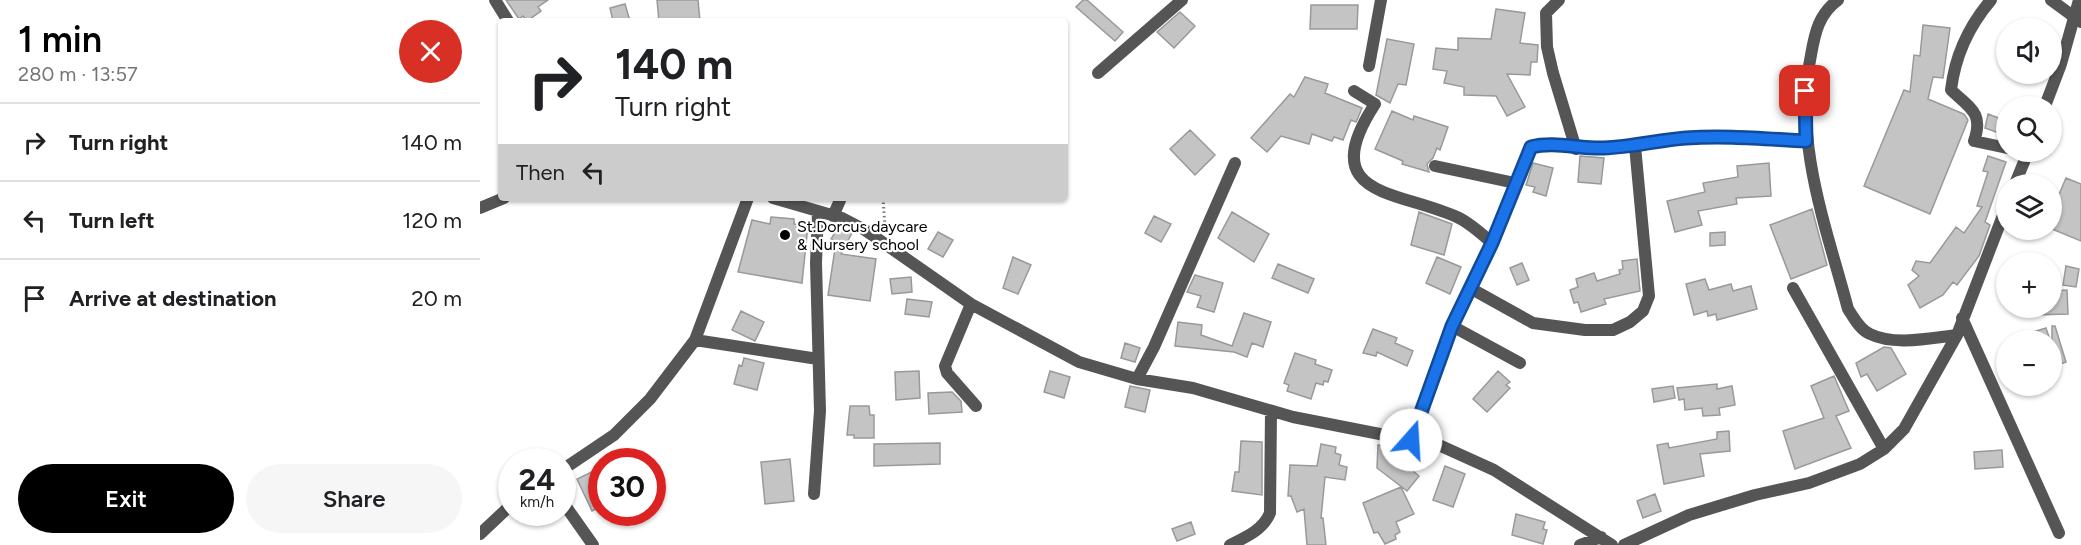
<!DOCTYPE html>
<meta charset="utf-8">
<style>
body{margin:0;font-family:Figtree,sans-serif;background:#f6f6f6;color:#202124;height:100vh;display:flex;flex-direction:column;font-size:22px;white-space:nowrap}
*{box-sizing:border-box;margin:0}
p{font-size:20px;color:#757577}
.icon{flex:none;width:33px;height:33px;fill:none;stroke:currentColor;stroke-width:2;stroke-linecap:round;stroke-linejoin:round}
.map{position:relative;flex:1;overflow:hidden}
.panel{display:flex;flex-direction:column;background:#fff;width:480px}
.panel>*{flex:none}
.hud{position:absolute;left:18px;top:18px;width:570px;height:183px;border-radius:6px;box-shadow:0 2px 4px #0004;background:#fff;color:#202124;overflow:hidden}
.controls{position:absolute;left:1516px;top:18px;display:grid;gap:12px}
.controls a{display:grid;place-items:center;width:66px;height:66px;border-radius:50%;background:#fff;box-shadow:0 2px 4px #0004;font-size:30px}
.speed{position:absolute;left:18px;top:448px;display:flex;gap:12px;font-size:30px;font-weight:700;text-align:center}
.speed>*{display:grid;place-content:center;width:78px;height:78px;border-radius:50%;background:#fff;box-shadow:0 2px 4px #0004;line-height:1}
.speed small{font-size:15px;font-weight:400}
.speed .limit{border:9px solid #d22;background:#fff;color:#111}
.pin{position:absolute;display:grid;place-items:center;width:51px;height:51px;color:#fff;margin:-26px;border-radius:12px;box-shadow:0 3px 9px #0006}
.me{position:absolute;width:66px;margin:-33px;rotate:19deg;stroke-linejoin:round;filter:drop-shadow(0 0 4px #0008)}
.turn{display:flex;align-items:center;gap:21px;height:126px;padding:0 18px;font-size:27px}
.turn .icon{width:78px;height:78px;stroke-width:2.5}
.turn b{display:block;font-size:42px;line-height:51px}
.then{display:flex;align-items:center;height:57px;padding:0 18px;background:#0003;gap:12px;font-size:22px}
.round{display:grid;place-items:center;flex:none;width:63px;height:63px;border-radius:32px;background:#f6f6f6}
.summary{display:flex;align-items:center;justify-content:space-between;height:102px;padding:0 18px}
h1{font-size:36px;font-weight:600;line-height:45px;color:#000}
.button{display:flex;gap:12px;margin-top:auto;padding:12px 18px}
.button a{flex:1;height:69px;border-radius:36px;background:#000;color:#fff;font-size:24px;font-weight:600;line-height:69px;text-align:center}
.button a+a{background:#f6f6f6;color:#202124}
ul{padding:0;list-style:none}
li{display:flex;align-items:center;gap:18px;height:78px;padding:0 18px;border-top:2px solid #e0e0e0}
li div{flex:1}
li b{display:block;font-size:22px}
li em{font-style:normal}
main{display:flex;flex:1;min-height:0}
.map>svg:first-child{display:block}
</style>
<main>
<section class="panel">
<div class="summary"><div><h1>1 min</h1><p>280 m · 13:57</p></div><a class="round" style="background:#d93025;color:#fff"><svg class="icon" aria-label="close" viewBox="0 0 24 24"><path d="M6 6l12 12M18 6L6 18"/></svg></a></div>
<ul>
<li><svg class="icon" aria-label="right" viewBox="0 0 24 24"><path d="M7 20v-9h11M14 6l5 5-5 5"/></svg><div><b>Turn right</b></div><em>140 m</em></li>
<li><svg class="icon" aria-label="left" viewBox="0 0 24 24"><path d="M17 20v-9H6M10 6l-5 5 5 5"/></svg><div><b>Turn left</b></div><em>120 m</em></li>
<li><svg class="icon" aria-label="arrive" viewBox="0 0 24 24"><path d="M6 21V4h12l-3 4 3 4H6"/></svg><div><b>Arrive at destination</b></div><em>20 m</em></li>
</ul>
<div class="button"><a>Exit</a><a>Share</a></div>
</section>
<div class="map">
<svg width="1601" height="545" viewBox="0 0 1601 545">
<rect width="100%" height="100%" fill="#fff"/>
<path fill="#c4c4c4" stroke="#999" stroke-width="1.5" d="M 26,0 L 68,0 L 58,7 L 61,11 L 47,21 L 43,16 L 39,19 Z
M 177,0 L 218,0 L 220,21 L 179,21 Z
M 603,0 L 607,0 L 643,32 L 635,41 L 596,7 Z
M 145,4 L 150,21 L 133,21 L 130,8 Z
M 831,5 L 878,5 L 877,29 L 830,29 Z
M 1016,9 L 1045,13 L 1040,43 L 1058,45 L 1057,62 L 1051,62 L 1050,75 L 1027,74 L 1045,107 L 1027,116 L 1016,96 L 984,95 L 984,87 L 964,83 L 967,71 L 953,69 L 956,48 L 978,50 L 978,38 L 1011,39 Z
M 700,12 L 715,26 L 694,48 L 677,32 Z
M 1443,25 L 1470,28 L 1463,78 L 1453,77 L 1448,99 L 1484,114 L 1488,120 L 1450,214 L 1384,186 L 1424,90 L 1430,92 L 1434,55 L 1440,56 Z
M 907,39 L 934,44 L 926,85 L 918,84 L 910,103 L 896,95 Z
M 825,77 L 848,84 L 845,93 L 882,108 L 878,118 L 876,122 L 871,120 L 863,140 L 854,137 L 852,141 L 832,134 L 829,144 L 801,136 L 787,152 L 771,138 L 810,94 L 814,97 Z
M 912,111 L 933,120 L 934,116 L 968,127 L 960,150 L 957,148 L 953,158 L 947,164 L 949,172 L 922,164 L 923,161 L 895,149 Z
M 1508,114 L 1527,121 L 1527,136 L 1505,128 Z
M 710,130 L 735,155 L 715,175 L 690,149 Z
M 1100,156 L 1124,158 L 1121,184 L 1098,182 Z
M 1508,156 L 1526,162 L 1505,222 L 1510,225 L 1499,256 L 1477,285 L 1473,282 L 1463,295 L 1440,308 L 1428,285 L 1439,276 L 1432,270 L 1436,261 L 1450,263 L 1476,227 L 1484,233 L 1502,207 L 1497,206 L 1508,172 L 1503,171 Z
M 1053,163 L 1073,168 L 1066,196 L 1053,192 L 1055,187 L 1046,185 Z
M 1289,163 L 1291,196 L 1256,198 L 1257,204 L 1218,211 L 1222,225 L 1195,232 L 1187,201 L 1225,192 L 1223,183 L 1258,177 L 1257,166 Z
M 1586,178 L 1601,184 L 1601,241 L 1572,229 L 1572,211 Z
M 1332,209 L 1347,265 L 1311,279 L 1290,225 Z
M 752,212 L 789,234 L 774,262 L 738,238 Z
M 939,212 L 972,224 L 964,255 L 931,245 Z
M 674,216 L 691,224 L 681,242 L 665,233 Z
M 291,217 L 314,219 L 314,224 L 328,225 L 322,283 L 258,272 L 272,220 L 290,224 Z
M 359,226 L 372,233 L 361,254 L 396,259 L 390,301 L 348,295 L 356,242 L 351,239 Z
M 458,232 L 473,240 L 463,257 L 448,249 Z
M 1245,232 L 1245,245 L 1230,246 L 1230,233 Z
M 533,257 L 551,265 L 538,294 L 523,288 Z
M 957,257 L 981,267 L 970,294 L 946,283 Z
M 1157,259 L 1160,291 L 1124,299 L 1126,304 L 1101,312 L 1098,302 L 1094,303 L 1090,290 L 1098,287 L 1096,279 L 1114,273 L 1117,281 L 1140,274 L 1139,270 L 1143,269 L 1142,261 Z
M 1042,263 L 1049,280 L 1037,285 L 1030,268 Z
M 798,264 L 834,279 L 828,293 L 792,278 Z
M 1586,266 L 1599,269 L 1596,287 L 1583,285 Z
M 715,275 L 743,283 L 734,312 L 717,307 L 721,296 L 707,292 Z
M 431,277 L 432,292 L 412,294 L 410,279 Z
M 1225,279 L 1229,290 L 1251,284 L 1253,291 L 1271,286 L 1277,309 L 1237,320 L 1236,314 L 1228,316 L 1227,311 L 1214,315 L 1206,284 Z
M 1587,290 L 1588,314 L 1547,315 L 1562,308 L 1572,308 L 1572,291 Z
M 427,299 L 452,302 L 449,317 L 425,314 Z
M 261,311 L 284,322 L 275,341 L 252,330 Z
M 764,313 L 791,322 L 783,347 L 772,343 L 767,357 L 754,352 L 695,346 L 698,322 L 722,325 L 721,335 L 752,346 Z
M 1572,326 L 1575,326 L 1586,362 L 1572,367 Z
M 1566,328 L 1570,340 L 1534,340 L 1534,338 Z
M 893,329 L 917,338 L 915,343 L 933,351 L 927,366 L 897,352 L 896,356 L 883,353 Z
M 645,343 L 660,348 L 655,362 L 641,358 Z
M 1404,347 L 1411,348 L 1426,374 L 1397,391 L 1387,374 L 1381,377 L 1376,363 Z
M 815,353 L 836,360 L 835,364 L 852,370 L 848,382 L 844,381 L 843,385 L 836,383 L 831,399 L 807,391 L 809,385 L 804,383 Z
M 264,358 L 284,363 L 277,390 L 254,384 L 259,365 L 262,366 Z
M 439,371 L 440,398 L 416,400 L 415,372 Z
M 570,371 L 590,377 L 584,398 L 564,392 Z
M 1018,371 L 1030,382 L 1026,385 L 1030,388 L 1007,412 L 993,399 Z
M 1354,376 L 1369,411 L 1356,416 L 1371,448 L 1315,469 L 1303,431 L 1344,418 L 1331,386 Z
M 1237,384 L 1237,389 L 1252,386 L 1255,405 L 1239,408 L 1240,415 L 1223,416 L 1222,408 L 1205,410 L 1204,399 L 1199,400 L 1197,388 Z
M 650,386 L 670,390 L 665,412 L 645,407 Z
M 1193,386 L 1195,398 L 1174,402 L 1172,389 Z
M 472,392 L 481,401 L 482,412 L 449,414 L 448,393 Z
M 370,406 L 389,406 L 390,415 L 394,415 L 394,438 L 374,438 L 374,435 L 367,435 Z
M 1249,431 L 1250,451 L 1220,454 L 1224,476 L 1184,484 L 1177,445 L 1188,443 L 1189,448 L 1237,439 L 1237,432 Z
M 761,441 L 782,442 L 782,495 L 752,491 L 755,472 L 759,472 Z
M 460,443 L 460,464 L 394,466 L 394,444 Z
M 841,444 L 856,447 L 855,453 L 861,455 L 859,465 L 867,467 L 865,480 L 845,477 L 841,518 L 843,518 L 846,545 L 827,545 L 824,509 L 817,512 L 811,496 L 808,496 L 810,465 L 837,466 Z
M 898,445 L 923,447 L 920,452 L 937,466 L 933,471 L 939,476 L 927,491 L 897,468 Z
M 1522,450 L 1523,467 L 1495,469 L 1494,452 Z
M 310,459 L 314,501 L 285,504 L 281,462 Z
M 965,466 L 985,474 L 973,507 L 953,500 Z
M 122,467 L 122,506 L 112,511 L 97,479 Z
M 921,487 L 934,514 L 916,522 L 920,532 L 915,535 L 916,539 L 905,544 L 898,532 L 894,533 L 883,503 Z
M 1175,494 L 1181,511 L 1163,518 L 1157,501 Z
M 1036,514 L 1065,522 L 1063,529 L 1067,530 L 1063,544 L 1032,535 Z
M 711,522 L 715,534 L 697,541 L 692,529 Z"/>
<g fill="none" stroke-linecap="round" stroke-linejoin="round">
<path stroke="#777" stroke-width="3" stroke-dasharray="1.5 3" stroke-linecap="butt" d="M 403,198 L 405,228"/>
<path stroke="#555" stroke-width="12" d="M 15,0 L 28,21
M 1079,0 L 1066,13 L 1067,47 L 1073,73 L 1096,149
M 1358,0 C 1339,14 1335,32 1331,55 C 1313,141 1346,226 1368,309 C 1374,318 1380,330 1390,334 C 1414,346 1451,338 1477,335
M 1511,0 C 1488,27 1475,55 1471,90 C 1490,108 1504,113 1494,141 L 1527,148
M 889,66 L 901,0
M 618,73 L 702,0
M 874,91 L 895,104 C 833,199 921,190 979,218 C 991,224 1002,234 1012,243
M 1565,106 L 1581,64 L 1599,0
M 955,166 L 1035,183
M 1535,184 L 1548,152
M 293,198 L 362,218 L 385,230 L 491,304 L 599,362 L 657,379 L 713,388 L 813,417 L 961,446 L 1014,470 L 1132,545
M 0,208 L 24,198
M 353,216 L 361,198
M 990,288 L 1053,323 L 1105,330 L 1133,330 L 1150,322 L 1163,311 L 1169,296 L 1155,146
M 1313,288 L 1404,449
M 491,304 L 465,366 L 467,373 L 496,406
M 1482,318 L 1579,533
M 972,326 L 1040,363
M 215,340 L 338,359
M 657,379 L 674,347 L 755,163
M 931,440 L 972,326 L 1012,243 L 1051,147 C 1074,141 1100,149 1124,148 C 1152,147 1179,140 1206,138 C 1246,135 1286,139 1326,141
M 82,470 L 134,435 L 170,399 L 215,340 L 268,198
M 334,494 L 340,411 L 336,263 L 338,212
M 82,501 L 113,545
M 0,534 L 32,504
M 750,545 C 766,537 783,530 790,513 L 791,411
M 1100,545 L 1121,537
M 1144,545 L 1209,515 L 1275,495 L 1329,483 L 1380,464 L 1404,449 L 1424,429 L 1477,335 L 1527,205"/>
<path stroke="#555" stroke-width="12" d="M 1571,0 L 1601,22"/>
</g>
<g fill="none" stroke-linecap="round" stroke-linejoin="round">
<g stroke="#114b97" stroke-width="15">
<path id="route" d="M 931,440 L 972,326 L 1012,243 L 1051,147 C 1074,141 1100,149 1124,148 C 1152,147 1179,140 1206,138 C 1246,135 1286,139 1326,141 L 1325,91"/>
</g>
<use href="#route" stroke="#1a73e8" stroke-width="10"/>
</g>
<circle fill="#000" stroke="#fff" stroke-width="2" cx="305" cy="235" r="6"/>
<g text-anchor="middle" stroke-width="4.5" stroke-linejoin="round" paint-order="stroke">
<g font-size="16" fill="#000" stroke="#fff" text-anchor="start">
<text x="317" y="232">St.Dorcus daycare<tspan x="317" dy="18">&amp; Nursery school</tspan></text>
</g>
</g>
</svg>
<div class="controls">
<a><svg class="icon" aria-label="sound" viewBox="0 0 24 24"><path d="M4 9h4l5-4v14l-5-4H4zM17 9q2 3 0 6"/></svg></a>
<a><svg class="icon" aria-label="search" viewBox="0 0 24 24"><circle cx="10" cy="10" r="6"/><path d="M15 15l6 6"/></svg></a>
<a><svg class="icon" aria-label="layers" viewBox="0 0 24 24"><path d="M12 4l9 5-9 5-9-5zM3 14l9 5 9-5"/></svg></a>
<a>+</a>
<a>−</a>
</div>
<div class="speed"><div>24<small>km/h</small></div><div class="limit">30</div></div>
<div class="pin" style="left:1325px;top:91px;background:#d93025"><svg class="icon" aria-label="arrive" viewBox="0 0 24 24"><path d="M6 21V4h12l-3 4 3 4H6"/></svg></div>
<svg class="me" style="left:931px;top:440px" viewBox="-20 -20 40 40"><circle r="19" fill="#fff"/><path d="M0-13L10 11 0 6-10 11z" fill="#1a73e8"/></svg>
<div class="hud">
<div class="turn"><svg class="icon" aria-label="right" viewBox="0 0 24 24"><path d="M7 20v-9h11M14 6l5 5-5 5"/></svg><div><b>140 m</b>Turn right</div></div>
<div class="then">Then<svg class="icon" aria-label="left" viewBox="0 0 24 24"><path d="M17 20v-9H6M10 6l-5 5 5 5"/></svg></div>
</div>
</div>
</main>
